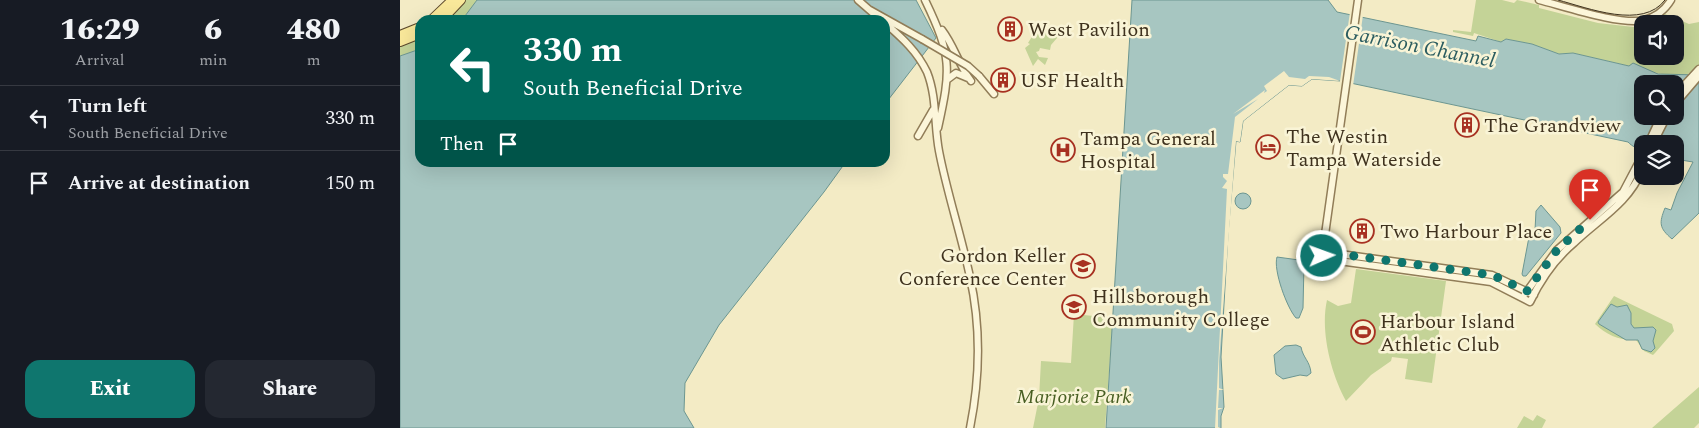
<!DOCTYPE html>
<style>
body{margin:0;font-family:Spectral,serif;background:#242831;color:#f1f3f6;height:100vh;display:flex;flex-direction:column;font-size:19px;white-space:nowrap}
*{box-sizing:border-box;margin:0}
p{font-size:16px;color:#9ea1a6}
.icon{flex:none;width:28px;height:28px;fill:none;stroke:currentColor;stroke-width:2;stroke-linecap:round;stroke-linejoin:round}
.map{position:relative;flex:1;overflow:hidden}
.sheet{display:flex;flex-direction:column;background:#171b24;width:400px}
.sheet>*{flex:none}
.guide{position:absolute;left:15px;top:15px;width:475px;height:152px;border-radius:15px;box-shadow:0 5px 20px #0002;background:#00695c;color:#fff;overflow:hidden}
.controls{position:absolute;left:1234px;top:15px;display:grid;gap:10px}
.controls a{display:grid;place-items:center;width:50px;height:50px;border-radius:10px;background:#171b24;box-shadow:0 5px 20px #0002;font-size:25px}
.pin{position:absolute;display:grid;place-items:center;width:42px;height:42px;color:#fff;margin:-51px -21px;border-radius:50% 50% 50% 0;rotate:-45deg;box-shadow:0 0 5px #0007}
.pin .icon{rotate:45deg}
.me{position:absolute;width:55px;margin:-28px;rotate:88deg;stroke-linejoin:round;filter:drop-shadow(0 0 4px #0008)}
.turn{display:flex;align-items:center;gap:18px;height:105px;padding:0 25px;font-size:22px}
.turn .icon{width:65px;height:65px;stroke-width:2.5}
.turn b{display:block;font-size:35px;line-height:42px}
.then{display:flex;align-items:center;height:48px;padding:0 25px;background:#0003;gap:10px;font-size:19px}
.eta{display:flex;justify-content:space-evenly;align-items:center;height:85px;text-align:center}
.eta b{font-size:30px;font-weight:800;line-height:35px}
.button{display:flex;gap:10px;margin-top:auto;padding:10px 25px}
.button a{flex:1;height:58px;border-radius:15px;background:#0f766e;color:#fff;font-size:20px;font-weight:800;line-height:58px;text-align:center}
.button a+a{background:#242831;color:#f1f3f6}
ul{padding:0;list-style:none}
li{display:flex;align-items:center;gap:15px;height:65px;padding:0 25px;border-top:1px solid #363941}
li div{flex:1}
li b{display:block;font-size:19px}
li em{font-style:normal}
main{display:flex;flex:1;min-height:0}
.map>svg:first-child{display:block}
</style>
<main>
<section class="sheet">
<div class="eta">
<div><b>16:29</b><p>Arrival</p></div>
<div><b>6</b><p>min</p></div>
<div><b>480</b><p>m</p></div>
</div>
<ul>
<li><svg class="icon" aria-label="left" viewBox="0 0 24 24"><path d="M17 20v-9H6M10 6l-5 5 5 5"/></svg><div><b>Turn left</b><p>South Beneficial Drive</p></div><em>330 m</em></li>
<li><svg class="icon" aria-label="arrive" viewBox="0 0 24 24"><path d="M6 21V4h12l-3 4 3 4H6"/></svg><div><b>Arrive at destination</b></div><em>150 m</em></li>
</ul>
<div class="button"><a>Exit</a><a>Share</a></div>
</section>
<div class="map">
<svg width="1299" height="428" viewBox="0 0 1299 428">
<rect width="100%" height="100%" fill="#f3ebc5"/>
<path fill="#c4d397" d="M 65,0 L 77,0 L 62,20 L 48,20 Z
M 1076,0 L 1102,0 L 1114,3 L 1117,0 L 1139,5 L 1139,8 L 1198,23 L 1242,28 L 1242,56 L 1275,56 L 1275,24 L 1251,24 L 1265,14 L 1289,24 L 1299,22 L 1299,66 C 1294,67 1291,73 1286,75 C 1276,78 1243,72 1236,64 L 1229,66 L 1173,53 L 1159,54 L 1132,44 L 1106,39 L 1101,42 L 1074,33 L 1073,36 L 1053,32 L 1053,30 L 1071,32 Z
M 638,27 L 660,29 L 663,31 L 651,45 L 650,50 L 640,48 L 639,51 L 636,52 L 639,57 L 648,58 L 645,65 L 638,59 L 633,66 L 625,48 L 630,44 L 628,43 Z
M 20,39 L 20,49 L 0,56 L 0,46 Z
M 956,269 L 1046,281 L 1032,383 L 1005,379 L 1008,359 L 992,357 L 991,361 L 971,375 L 946,401 C 931,374 920,331 927,300 L 938,306 L 951,303 Z
M 1214,296 L 1272,324 L 1274,331 L 1255,353 L 1253,355 L 1244,351 L 1236,340 C 1221,341 1206,335 1195,324 Z
M 674,314 L 713,318 L 705,428 L 633,428 L 639,398 L 641,361 L 671,363 Z
M 1299,387 L 1299,423 L 1294,428 L 1252,428 Z
M 1137,415 L 1146,420 L 1142,428 L 1117,428 L 1124,416 L 1133,421 Z"/>
<path fill="#a7c6c1" stroke="#6c9691" fill-rule="evenodd" d="M 77,0 L 516,0 L 536,38 L 485,104 L 485,20 L 62,20 Z
M 732,0 L 928,0 L 937,12 L 1076,41 L 1078,36 L 1101,42 L 1106,39 L 1132,44 L 1159,54 L 1173,53 L 1229,66 L 1233,63 L 1258,74 L 1299,75 L 1299,213 L 1272,239 C 1259,228 1259,223 1265,208 L 1271,210 L 1277,193 L 1293,162 L 1275,159 L 1275,144 L 1242,144 L 1242,149 C 1236,148 1233,147 1228,142 L 941,81 L 912,79 L 902,86 L 889,85 L 843,121 L 840,142 L 836,141 L 828,234 L 821,357 L 824,407 L 821,416 L 821,428 L 706,428 ZM 1242,84 L 1275,84 L 1275,116 L 1242,116 Z
M 20,49 L 20,162 L 445,163 L 424,192 L 319,325 L 285,383 L 284,411 L 294,428 L 0,428 L 0,56 Z
M835 201a8 8 0 1 1 16 0a8 8 0 1 1-16 0Z
M 1141,205 L 1160,227 L 1161,233 L 1126,276 L 1123,276 L 1122,274 L 1129,237 L 1135,230 L 1136,211 Z
M 877,257 L 899,260 L 904,264 L 903,308 L 899,318 L 896,318 C 887,308 873,270 877,257 Z
M 1211,304 L 1217,307 L 1227,305 L 1231,313 L 1231,324 L 1234,328 L 1253,327 L 1256,330 L 1253,341 L 1255,348 L 1251,352 L 1242,349 L 1238,340 L 1226,340 L 1199,324 L 1198,322 Z
M 896,345 L 901,347 C 903,358 910,361 911,373 L 907,376 L 900,375 L 883,379 L 876,374 L 874,355 L 885,346 Z"/>
<path fill="#f3ebc5" d="M 950,12 L 963,15 L 953,86 L 940,83 L 940,81 L 912,79 L 902,86 L 889,85 L 843,121 L 840,142 L 836,141 L 819,361 L 819,388 L 824,390 L 819,390 L 818,408 L 823,408 L 818,410 L 818,427 L 821,428 L 815,428 L 827,189 L 822,188 L 827,181 L 823,177 L 823,174 L 828,174 L 835,117 L 858,99 L 833,114 L 865,90 L 864,93 L 867,91 L 864,86 L 884,71 L 889,77 L 905,79 L 909,76 L 929,77 L 940,81 Z"/>
<g fill="none" stroke-linecap="round" stroke-linejoin="round">
<g stroke="#917d58" stroke-width="9">
<path id="minor" d="M 458,0 L 473,13
M 525,0 C 552,56 551,69 538,128
M 1139,0 C 1163,6 1222,26 1244,20 C 1256,17 1265,10 1271,0
M 470,10 L 522,39
M 485,23 C 502,38 517,51 527,72 C 537,97 534,125 539,151 C 547,193 561,234 570,277 C 581,327 580,378 570,428
M 542,30 C 555,47 558,64 571,81
M 579,76 L 594,94
M 548,79 L 556,73 L 568,78
M 1275,95 L 1299,69
M 1275,104 L 1299,76
M 518,136 L 533,110
M 1248,144 L 1261,116
M 1253,144 L 1267,116
M 922,256 L 932,260 L 1091,282 L 1130,302 C 1141,279 1155,259 1174,243 C 1199,219 1229,203 1242,170
M 922,256 L 958,0
M 922,256 L 933,253 L 1092,275 L 1134,295
M 1125,294 L 1157,250 L 1223,192 L 1242,156"/>
</g>
<g stroke="#5e4a2d" stroke-width="10">
<path id="major" d="M 31,20 L 52,0
M 42,20 L 61,0
M 0,35 L 20,27
M 0,42 L 20,34"/>
</g>
<use href="#minor" stroke="#fcf6da" stroke-width="6"/>
<use href="#major" stroke="#f9e89a" stroke-width="8"/>
<path stroke="#3f321e" stroke-width="1" d="M 1158,0 C 1188,8 1243,30 1265,0"/>
<g stroke="#917d58" stroke-width="9" stroke-linecap="butt">
<path id="minor-bridge" d="M 522,39 L 568,66 L 579,76"/>
</g>
<use href="#minor-bridge" stroke="#fcf6da" stroke-width="6"/>
</g>
<g fill="none" stroke-linecap="round" stroke-linejoin="round">
<path stroke="#0f766e" stroke-width="9" stroke-dasharray="0 16.2" d="M 922,256 L 933,253 L 1092,275 L 1127,291 L 1157,250 L 1190,220"/>
</g>
<defs>
<g id="building-ring" transform="scale(1.25)"><circle r="9.5" fill="#f9f4d6" stroke="#a73121" stroke-width="1.5"/><path d="M-4-6H4V6H1V3H-1V6H-4ZM-2.5-4.3h1.7v1.8h-1.7ZM.8-4.3h1.7v1.8H.8ZM-2.5-1h1.7V.8h-1.7ZM.8-1h1.7V.8H.8Z" fill="#a73121"/></g>
<g id="hotel-ring" transform="scale(1.25)"><circle r="9.5" fill="#f9f4d6" stroke="#a73121" stroke-width="1.5"/><path d="M-6-4.5h1.5V1H6V5H4.5V3h-9V5H-6ZM-4 0a1.8 1.8 0 1 1 3.6 0ZM.5 0V-2.5h3Q6-2.5 6 0Z" fill="#a73121"/></g>
<g id="hospital-ring" transform="scale(1.25)"><circle r="9.5" fill="#f9f4d6" stroke="#a73121" stroke-width="1.5"/><path d="M-5-5h3v3.5h4V-5h3V5h-3V1.5h-4V5h-3Z" fill="#a73121"/></g>
<g id="university-ring" transform="scale(1.25)"><circle r="9.5" fill="#f9f4d6" stroke="#a73121" stroke-width="1.5"/><path d="M0-5L7-2L0 1L-7-2ZM-4 1L0 2.5L4 1V4Q0 6-4 4Z" fill="#a73121"/></g>
<g id="stadium-ring" transform="scale(1.25)"><circle r="9.5" fill="#f9f4d6" stroke="#a73121" stroke-width="1.5"/><path d="M0-5a6.5 5 0 1 0 0 10a6.5 5 0 1 0 0-10ZM-3.5-1.8h7v3.6h-7Z" fill="#a73121"/></g>
</defs>
<g fill-rule="evenodd">
<use href="#building-ring" x="610" y="29"/>
<use href="#building-ring" x="603" y="80"/>
<use href="#building-ring" x="1067" y="125"/>
<use href="#hotel-ring" x="868" y="147"/>
<use href="#hospital-ring" x="663" y="150"/>
<use href="#building-ring" x="962" y="231"/>
<use href="#university-ring" x="683" y="266"/>
<use href="#university-ring" x="674" y="307"/>
<use href="#stadium-ring" x="963" y="332"/>
</g>
<g text-anchor="middle" stroke-width="5" stroke-linejoin="round" paint-order="stroke">
<g font-size="20" fill="#3f321e" stroke="#f9f4d6" text-anchor="start">
<text x="628" y="36">West Pavilion</text>
<text x="620" y="87">USF Health</text>
<text x="1084" y="132">The Grandview</text>
<text x="886" y="143">The Westin<tspan x="886" dy="23">Tampa Waterside</tspan></text>
<text x="680" y="145">Tampa General<tspan x="680" dy="23">Hospital</tspan></text>
<text x="980" y="238">Two Harbour Place</text>
<text x="666" y="262" text-anchor="end">Gordon Keller<tspan x="666" dy="23">Conference Center</tspan></text>
<text x="692" y="303">Hillsborough<tspan x="692" dy="23">Community College</tspan></text>
<text x="980" y="328">Harbour Island<tspan x="980" dy="23">Athletic Club</tspan></text>
</g>
<g font-size="20" font-style="italic" fill="#475e22" stroke="#f9f4d6">
<text x="674" y="403">Marjorie Park</text>
</g>
<g font-size="21" font-style="italic" fill="#2c5d60" stroke="#f9f4d6">
<text transform="translate(1020 46) rotate(11)" y="7">Garrison Channel</text>
</g>
</g>
</svg>
<div class="controls">
<a><svg class="icon" aria-label="sound" viewBox="0 0 24 24"><path d="M4 9h4l5-4v14l-5-4H4zM17 9q2 3 0 6"/></svg></a>
<a><svg class="icon" aria-label="search" viewBox="0 0 24 24"><circle cx="10" cy="10" r="6"/><path d="M15 15l6 6"/></svg></a>
<a><svg class="icon" aria-label="layers" viewBox="0 0 24 24"><path d="M12 4l9 5-9 5-9-5zM3 14l9 5 9-5"/></svg></a>
</div>
<div class="pin" style="left:1190px;top:220px;background:#d93025"><svg class="icon" aria-label="arrive" viewBox="0 0 24 24"><path d="M6 21V4h12l-3 4 3 4H6"/></svg></div>
<svg class="me" style="left:922px;top:256px" viewBox="-20 -20 40 40"><circle r="17" fill="#0f766e" stroke="#fff" stroke-width="3"/><path d="M0-11L8 9 0 5-8 9z" fill="#fff"/></svg>
<div class="guide">
<div class="turn"><svg class="icon" aria-label="left" viewBox="0 0 24 24"><path d="M17 20v-9H6M10 6l-5 5 5 5"/></svg><div><b>330 m</b>South Beneficial Drive</div></div>
<div class="then">Then<svg class="icon" aria-label="arrive" viewBox="0 0 24 24"><path d="M6 21V4h12l-3 4 3 4H6"/></svg></div>
</div>
</div>
</main>
